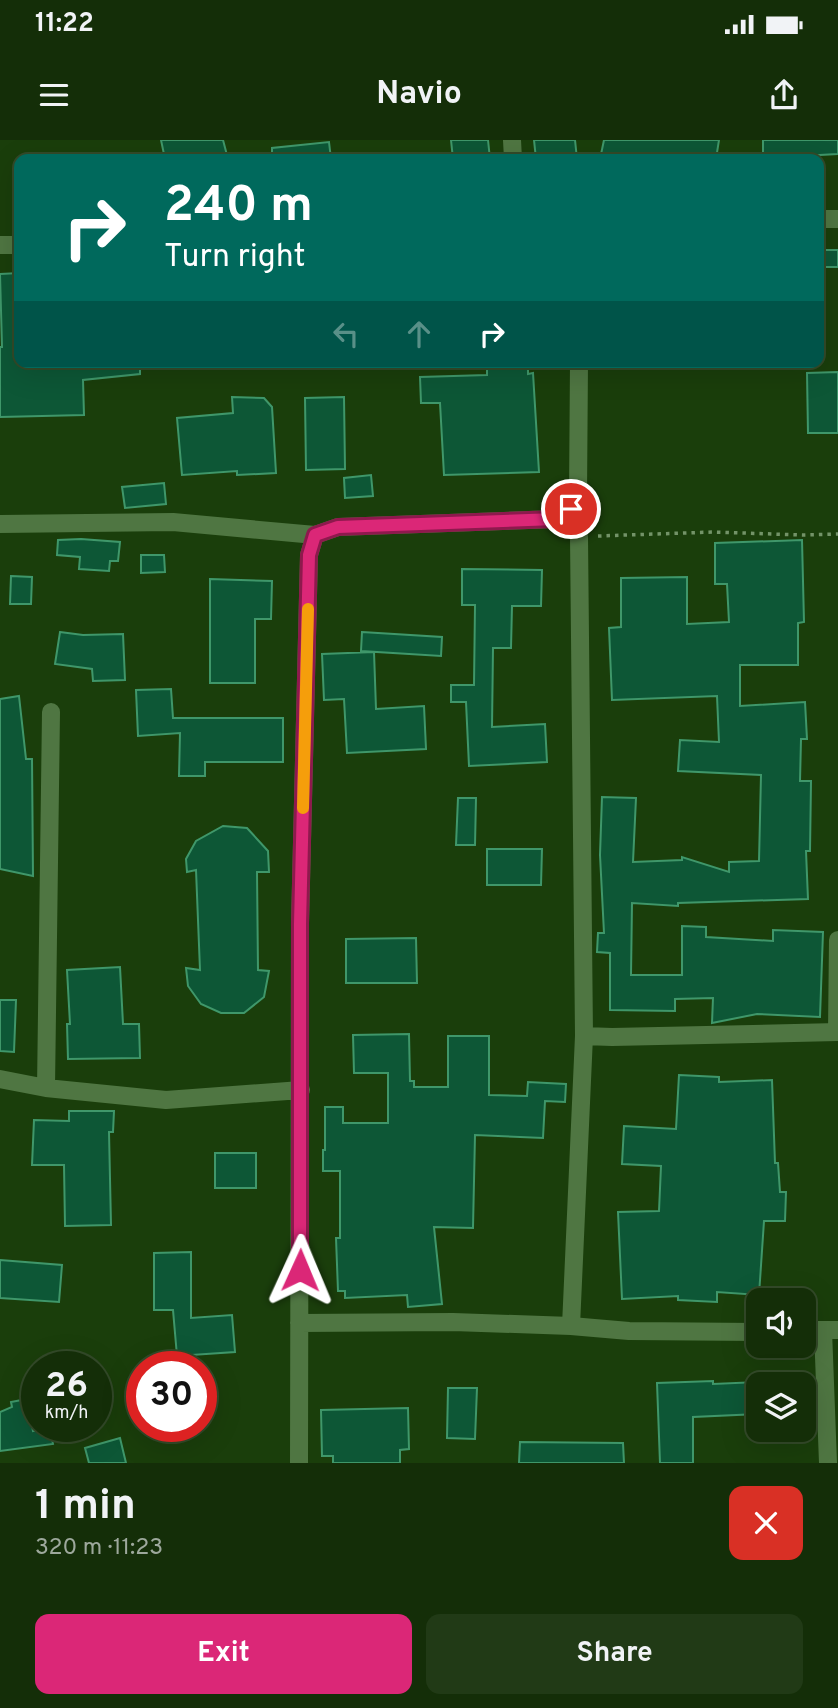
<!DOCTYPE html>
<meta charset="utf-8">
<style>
body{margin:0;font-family:Overpass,sans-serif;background:#213a16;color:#f1f3f6;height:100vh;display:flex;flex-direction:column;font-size:26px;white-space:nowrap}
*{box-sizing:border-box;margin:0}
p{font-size:23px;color:#9da89c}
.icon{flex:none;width:38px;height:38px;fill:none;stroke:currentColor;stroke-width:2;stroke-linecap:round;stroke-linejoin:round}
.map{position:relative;height:1323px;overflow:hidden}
.details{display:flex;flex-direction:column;background:#142e08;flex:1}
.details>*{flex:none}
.top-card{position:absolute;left:14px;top:14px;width:810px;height:214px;border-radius:14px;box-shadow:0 7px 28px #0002,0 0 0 2px #334a29;background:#00695c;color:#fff;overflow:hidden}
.controls{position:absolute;left:746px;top:1148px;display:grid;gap:14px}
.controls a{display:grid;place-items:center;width:70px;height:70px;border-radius:14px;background:#142e08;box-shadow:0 7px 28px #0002,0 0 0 2px #334a29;font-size:35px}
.speed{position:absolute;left:21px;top:1211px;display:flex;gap:14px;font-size:35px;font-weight:700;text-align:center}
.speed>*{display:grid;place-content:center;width:91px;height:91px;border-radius:50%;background:#142e08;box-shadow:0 7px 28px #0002,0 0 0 2px #334a29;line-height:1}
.speed small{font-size:18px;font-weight:400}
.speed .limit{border:10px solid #d22;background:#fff;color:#111}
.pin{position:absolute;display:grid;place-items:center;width:60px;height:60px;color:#fff;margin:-30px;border:4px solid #fff;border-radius:50%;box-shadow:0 2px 7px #0007}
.me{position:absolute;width:77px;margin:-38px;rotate:1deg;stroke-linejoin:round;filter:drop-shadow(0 0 5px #0008)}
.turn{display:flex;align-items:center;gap:24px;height:147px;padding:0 35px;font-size:32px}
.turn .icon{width:91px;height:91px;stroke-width:2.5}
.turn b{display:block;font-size:49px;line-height:60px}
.lanes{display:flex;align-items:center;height:66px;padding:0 35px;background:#0003;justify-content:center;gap:35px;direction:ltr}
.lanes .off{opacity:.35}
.round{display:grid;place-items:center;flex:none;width:74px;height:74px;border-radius:14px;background:#213a16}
.head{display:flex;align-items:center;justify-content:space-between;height:119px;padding:0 35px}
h1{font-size:42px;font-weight:700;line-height:52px}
.cta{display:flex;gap:14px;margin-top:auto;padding:14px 35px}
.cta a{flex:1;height:80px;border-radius:14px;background:#db2777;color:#fff;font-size:28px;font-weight:700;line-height:80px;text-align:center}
.cta a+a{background:#213a16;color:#f1f3f6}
.status{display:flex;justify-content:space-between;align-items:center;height:49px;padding:0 35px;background:#142e08;direction:ltr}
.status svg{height:19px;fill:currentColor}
header{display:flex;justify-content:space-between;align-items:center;height:91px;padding:0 35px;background:#142e08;font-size:32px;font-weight:700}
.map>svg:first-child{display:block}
</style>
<div class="status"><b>11:22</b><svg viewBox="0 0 49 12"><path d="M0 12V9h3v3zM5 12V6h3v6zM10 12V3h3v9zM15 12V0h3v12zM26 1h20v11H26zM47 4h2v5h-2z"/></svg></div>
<header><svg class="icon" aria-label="menu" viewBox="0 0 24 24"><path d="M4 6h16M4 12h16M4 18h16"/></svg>Navio<svg class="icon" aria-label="share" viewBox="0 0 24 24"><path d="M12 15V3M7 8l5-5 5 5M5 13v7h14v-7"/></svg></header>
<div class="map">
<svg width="838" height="1323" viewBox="0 0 838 1323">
<rect width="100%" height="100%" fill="#1a3e0b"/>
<path fill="#0d5736" stroke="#3f976a" stroke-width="2" d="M 161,0 L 223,0 L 228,19 L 165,19 Z
M 451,0 L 488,0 L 490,19 L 453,19 Z
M 534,0 L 575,0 L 577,19 L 536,19 Z
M 604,0 L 719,0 L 716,19 L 600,19 Z
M 763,0 L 838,0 L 838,14 L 802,16 L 802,19 L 763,19 Z
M 329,2 L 331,19 L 272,19 L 272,8 Z
M 819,110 L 838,110 L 838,127 L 819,127 Z
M 19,133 L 19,222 L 140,222 L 140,234 L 83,240 L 84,275 L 0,277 L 0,207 L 2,207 L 0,134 Z
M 487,222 L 528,222 L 528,234 L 533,233 L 539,332 L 444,335 L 440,263 L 421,263 L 420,237 L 487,235 Z
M 838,232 L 838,293 L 808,293 L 807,233 Z
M 232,257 L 264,258 L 272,267 L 276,333 L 237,335 L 237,331 L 182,335 L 177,278 L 233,273 Z
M 344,257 L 345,329 L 306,330 L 305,258 Z
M 371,335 L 373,356 L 345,358 L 344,338 Z
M 164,343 L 166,364 L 125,368 L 122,347 Z
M 81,399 L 120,402 L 118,421 L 110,421 L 109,431 L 79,429 L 80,417 L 57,415 L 58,400 Z
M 802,400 L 804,482 L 798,483 L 798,525 L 740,525 L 740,566 L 805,562 L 807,599 L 801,599 L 800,641 L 811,641 L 810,711 L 806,711 L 808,759 L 678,763 L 678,766 L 632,763 L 631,835 L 682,835 L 682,786 L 706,787 L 706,797 L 773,801 L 773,790 L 823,792 L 820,877 L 757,874 L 712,883 L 713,858 L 675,859 L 675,871 L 610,870 L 610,813 L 597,812 L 598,793 L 604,793 L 600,715 L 602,657 L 636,658 L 633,722 L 682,720 L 682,717 L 729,732 L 729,722 L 759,721 L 761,635 L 678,631 L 680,600 L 719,602 L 717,556 L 612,560 L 609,488 L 621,487 L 621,438 L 687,437 L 687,484 L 729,482 L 727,444 L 715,444 L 715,403 Z
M 141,415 L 164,415 L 165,432 L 141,433 Z
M 462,429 L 542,430 L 541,466 L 512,466 L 511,508 L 493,508 L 492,587 L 545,584 L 547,622 L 469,626 L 466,562 L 451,562 L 451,545 L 474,545 L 475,465 L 462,465 Z
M 11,436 L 32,437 L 31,464 L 10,464 Z
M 210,439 L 272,441 L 271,479 L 255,479 L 255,543 L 210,543 Z
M 60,492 L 83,495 L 123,494 L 125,540 L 93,541 L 92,529 L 55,524 Z
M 362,492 L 442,497 L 441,516 L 361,511 Z
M 374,512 L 376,569 L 424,566 L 426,609 L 347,613 L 344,559 L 324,560 L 322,514 Z
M 171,549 L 173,578 L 283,578 L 283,622 L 205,622 L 205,636 L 179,636 L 180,593 L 138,596 L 136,550 Z
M 19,556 L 26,619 L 32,619 L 33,736 L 0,729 L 0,559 Z
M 458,658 L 476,658 L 475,705 L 456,705 Z
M 223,686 L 247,688 L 268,711 L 269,732 L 257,732 L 258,830 L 269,831 L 264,857 L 244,873 L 221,873 L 201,864 L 188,846 L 186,828 L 200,830 L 196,730 L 187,732 L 186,719 L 196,701 Z
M 487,709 L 542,709 L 541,745 L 487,745 Z
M 416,798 L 417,843 L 346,843 L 346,799 Z
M 120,827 L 123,884 L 139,884 L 140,918 L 68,919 L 67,884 L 70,884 L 67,830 Z
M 0,860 L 16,860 L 14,912 L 0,911 Z
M 409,894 L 410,941 L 414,941 L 414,947 L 448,947 L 448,896 L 489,896 L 489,955 L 527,956 L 528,942 L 566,944 L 565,962 L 545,961 L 543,998 L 475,995 L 473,1088 L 434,1087 L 442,1164 L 408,1167 L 407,1155 L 345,1158 L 345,1151 L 338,1151 L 336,1098 L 340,1098 L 340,1031 L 323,1031 L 323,1010 L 325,1010 L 325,967 L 343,967 L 343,983 L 388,983 L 388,933 L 354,933 L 353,895 Z
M 679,935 L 719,937 L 719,942 L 772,940 L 775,1023 L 778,1023 L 780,1052 L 786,1052 L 785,1081 L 764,1081 L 759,1155 L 717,1152 L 717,1162 L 678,1160 L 678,1156 L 622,1159 L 618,1072 L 659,1071 L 661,1026 L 622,1024 L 624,986 L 676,989 Z
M 69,971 L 114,971 L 113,992 L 109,992 L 111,1085 L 65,1086 L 64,1025 L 32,1025 L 34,980 L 69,981 Z
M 215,1013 L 256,1013 L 256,1048 L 215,1048 Z
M 191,1112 L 191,1178 L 232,1175 L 235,1212 L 177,1216 L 173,1170 L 154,1170 L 154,1113 Z
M 0,1120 L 62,1125 L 59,1162 L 0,1158 Z
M 713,1241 L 713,1244 L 758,1242 L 758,1274 L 693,1277 L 693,1323 L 660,1323 L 657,1243 Z
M 448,1248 L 477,1248 L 475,1299 L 447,1298 Z
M 27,1259 L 33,1291 L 50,1288 L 53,1304 L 0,1311 L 0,1272 L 12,1267 L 11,1262 Z
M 408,1268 L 409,1309 L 400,1310 L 400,1323 L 333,1323 L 333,1316 L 322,1316 L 321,1270 Z
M 120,1298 L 126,1323 L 89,1323 L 85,1308 Z
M 520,1302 L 623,1303 L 624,1323 L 519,1323 Z"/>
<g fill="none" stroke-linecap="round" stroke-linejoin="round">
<path stroke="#739368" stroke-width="3.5" stroke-dasharray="3.5 5" stroke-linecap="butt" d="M 598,396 L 713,392 L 802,395 L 838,394"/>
<path stroke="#4f7642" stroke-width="18" d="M 512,0 L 513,19
M 819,79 L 838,79
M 0,105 L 19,105
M 0,384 L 173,382 L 315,395
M 837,892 L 838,800
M 584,896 L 612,897 L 838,892
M 0,939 L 46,948 L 166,960 L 301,950
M 46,948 L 51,572
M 299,1183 L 453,1182 L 571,1186 L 629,1191 L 758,1192
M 571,1186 L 584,896 L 579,397 L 571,369
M 803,1190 L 838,1190
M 823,1190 L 828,1323
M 299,1323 L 300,784 L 309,415 L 315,395 L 338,387 L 556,379 L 571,369 L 578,355 L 579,222"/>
</g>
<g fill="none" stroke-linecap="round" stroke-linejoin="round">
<g stroke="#8e194d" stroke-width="18">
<path id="route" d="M 300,1130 L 300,784 L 309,415 L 315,395 L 338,387 L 556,379 L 571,369"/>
</g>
<use href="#route" stroke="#db2777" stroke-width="12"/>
<path stroke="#f59e0b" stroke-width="12" d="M 303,668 L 308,469"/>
</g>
</svg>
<div class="controls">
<a><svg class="icon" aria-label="sound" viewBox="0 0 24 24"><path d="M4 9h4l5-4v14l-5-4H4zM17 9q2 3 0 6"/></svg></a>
<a><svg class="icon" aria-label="layers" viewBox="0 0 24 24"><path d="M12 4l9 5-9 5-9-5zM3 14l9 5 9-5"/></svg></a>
</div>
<div class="speed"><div>26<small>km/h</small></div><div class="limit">30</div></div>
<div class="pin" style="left:571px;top:369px;background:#d93025"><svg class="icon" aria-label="arrive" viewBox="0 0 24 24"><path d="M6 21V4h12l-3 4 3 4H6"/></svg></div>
<svg class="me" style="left:300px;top:1130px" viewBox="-20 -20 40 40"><path d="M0-17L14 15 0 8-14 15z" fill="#db2777" stroke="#fff" stroke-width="4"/></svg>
<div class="top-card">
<div class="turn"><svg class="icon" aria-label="right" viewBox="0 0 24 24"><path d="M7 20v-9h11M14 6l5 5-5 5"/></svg><div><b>240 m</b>Turn right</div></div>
<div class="lanes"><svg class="icon off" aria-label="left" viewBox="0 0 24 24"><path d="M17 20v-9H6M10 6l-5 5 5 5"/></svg><svg class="icon off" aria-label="ahead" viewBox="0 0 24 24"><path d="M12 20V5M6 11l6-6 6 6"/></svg><svg class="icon" aria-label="right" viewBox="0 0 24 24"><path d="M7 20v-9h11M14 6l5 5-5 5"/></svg></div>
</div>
</div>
<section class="details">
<div class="head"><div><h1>1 min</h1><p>320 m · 11:23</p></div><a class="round" style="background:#d93025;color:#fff"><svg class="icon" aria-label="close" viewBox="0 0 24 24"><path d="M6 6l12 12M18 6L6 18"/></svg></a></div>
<div class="cta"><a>Exit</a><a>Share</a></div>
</section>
